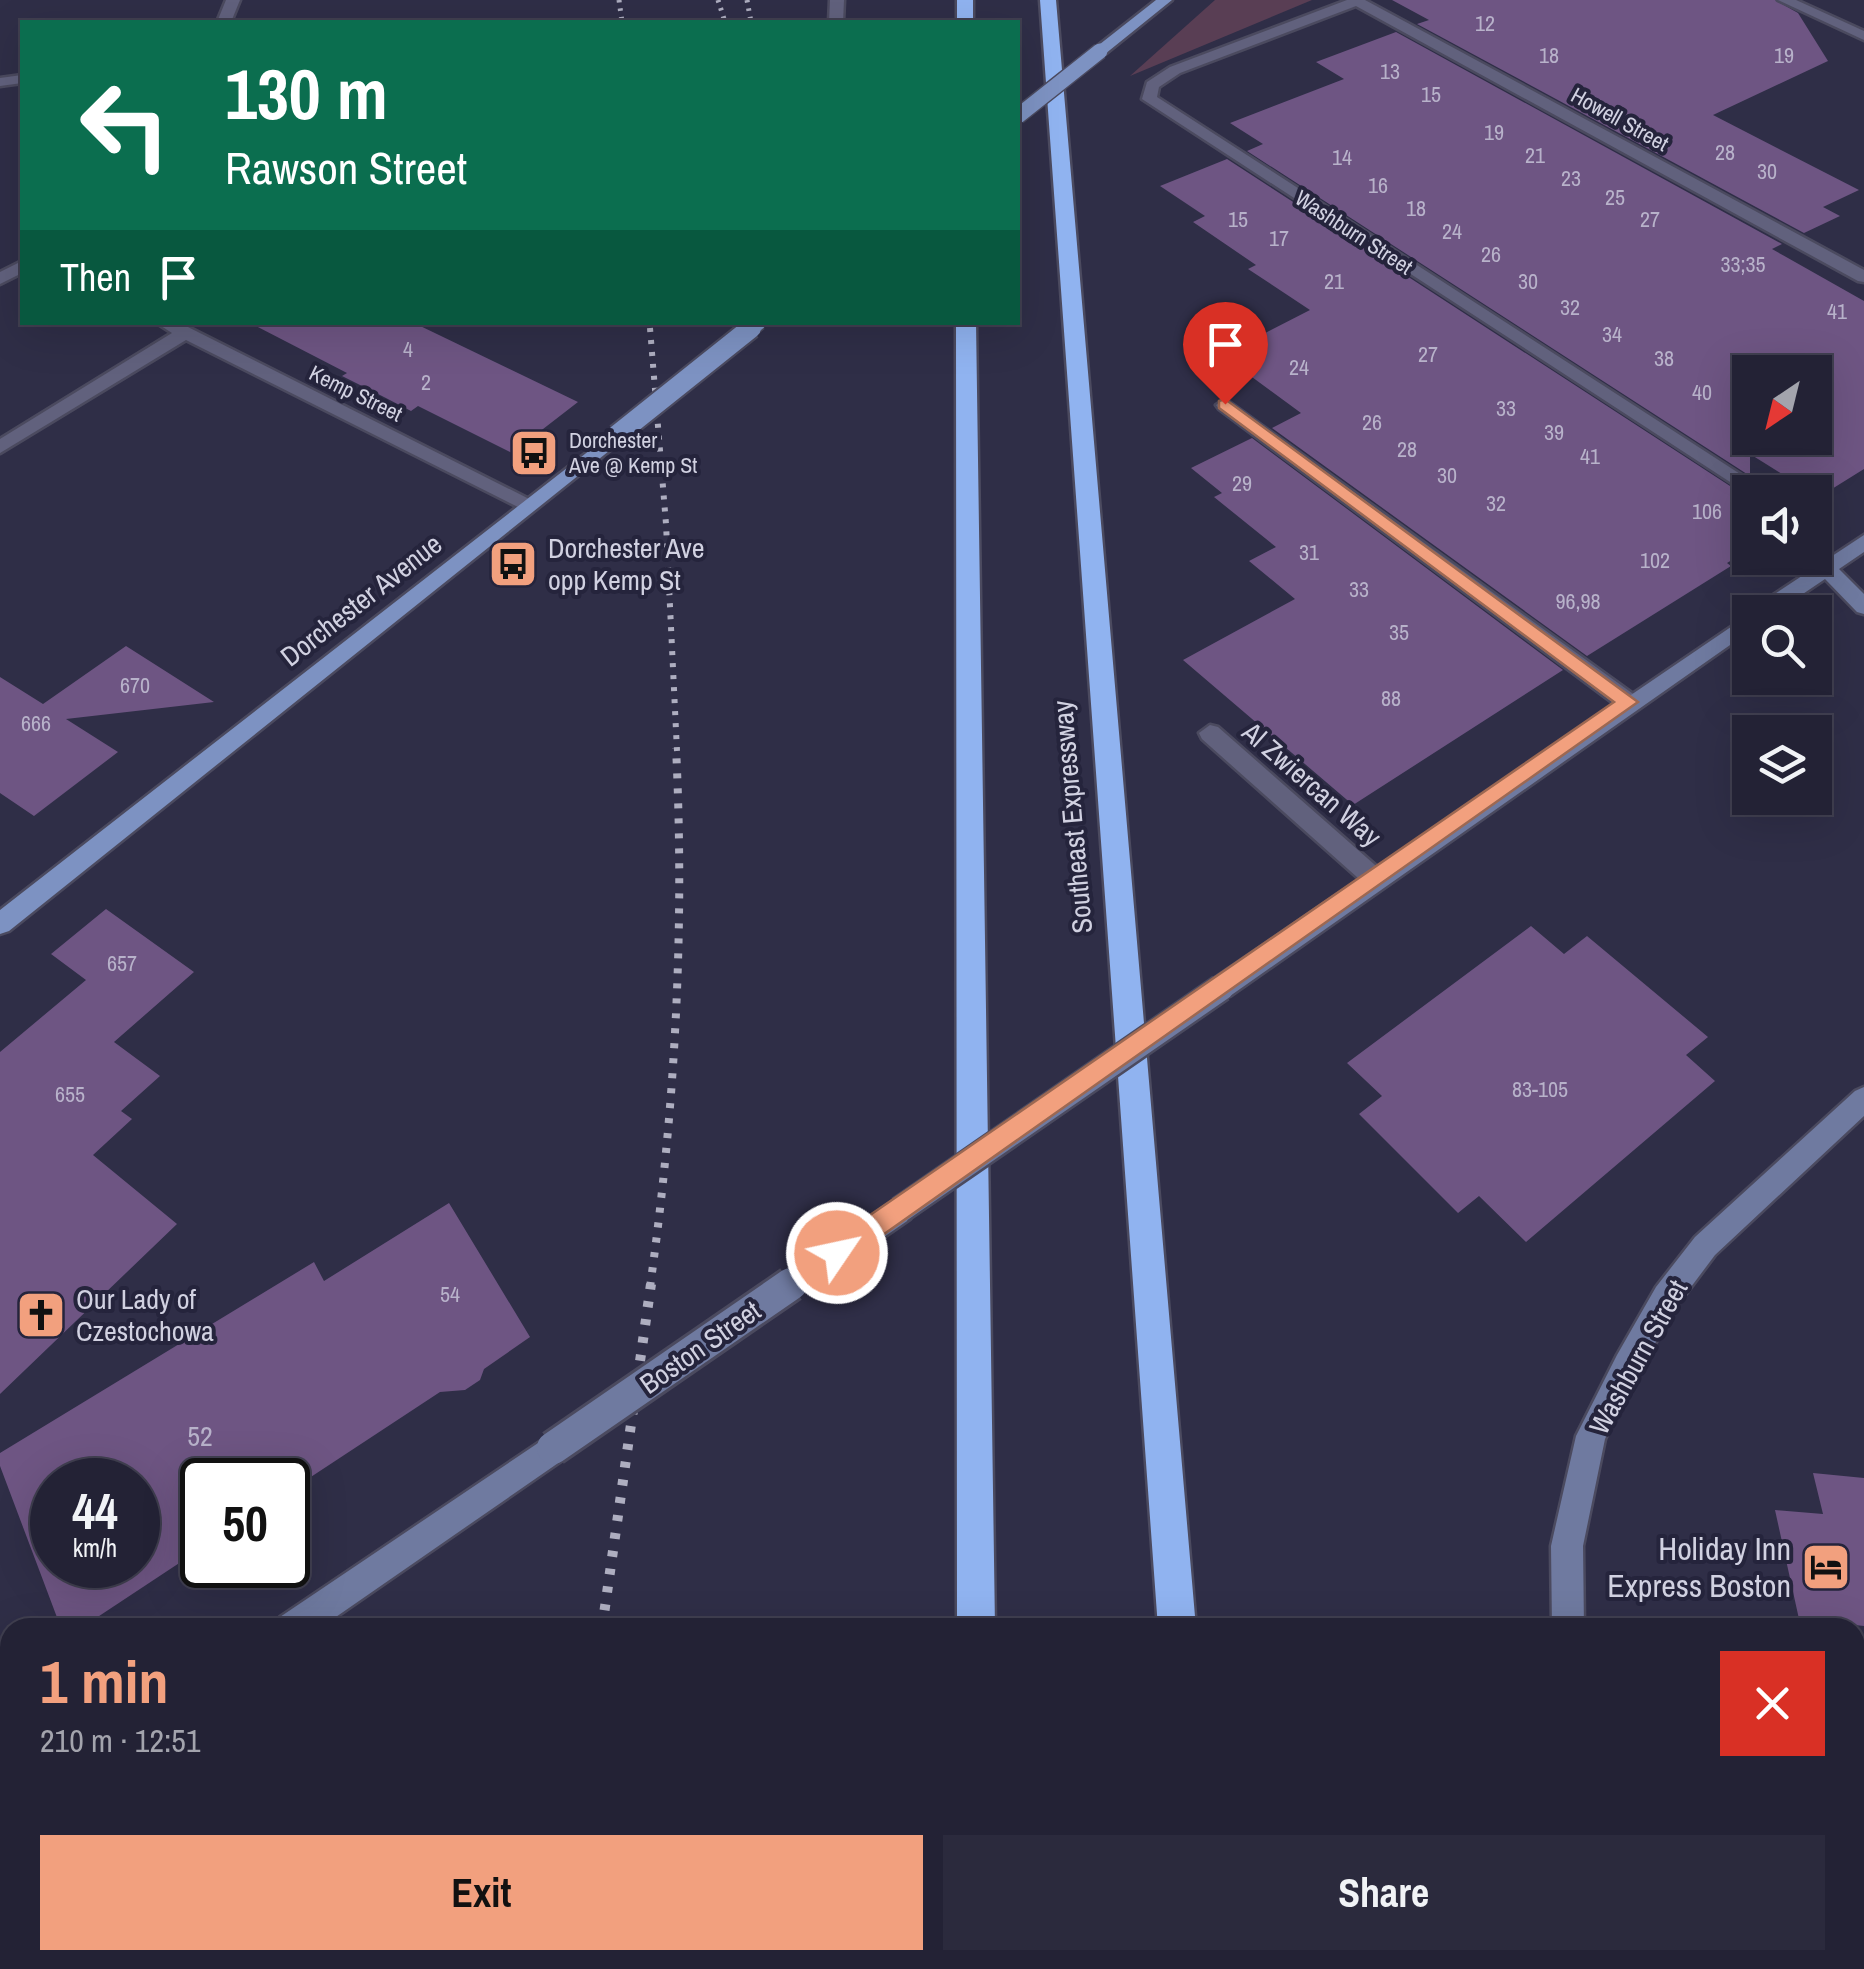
<!DOCTYPE html>
<meta charset="utf-8">
<style>
body{margin:0;font-family:"Archivo Narrow",sans-serif;background:#2b2a3d;color:#f1f3f6;height:100vh;display:flex;flex-direction:column;font-size:38px;white-space:nowrap}
*{box-sizing:border-box;margin:0}
p{font-size:32px;color:#a3a4ad}
.icon{flex:none;width:55px;height:55px;fill:none;stroke:currentColor;stroke-width:2;stroke-linecap:round;stroke-linejoin:round}
.map{position:relative;flex:1;overflow:hidden}
.drawer{position:absolute;left:0px;top:1618px;width:1865px;height:352px;display:flex;flex-direction:column;background:#232235;border-radius:30px 30px 0 0;box-shadow:0 10px 40px #0002,0 0 0 2px #403f50}
.drawer>*{flex:none}
.hud{position:absolute;left:20px;top:20px;width:1000px;height:305px;border-radius:0px;box-shadow:0 10px 40px #0002,0 0 0 2px #403f50;background:#0b6e4f;color:#fff;overflow:hidden}
.needle{width:65px;rotate:215deg}
.tools{position:absolute;left:1732px;top:355px;display:grid;gap:20px}
.tools a{display:grid;place-items:center;width:100px;height:100px;border-radius:0px;background:#232235;box-shadow:0 10px 40px #0002,0 0 0 2px #403f50;font-size:50px}
.speed{position:absolute;left:30px;top:1458px;display:flex;gap:20px;font-size:50px;font-weight:700;text-align:center}
.speed>*{display:grid;place-content:center;width:130px;height:130px;border-radius:50%;background:#232235;box-shadow:0 10px 40px #0002,0 0 0 2px #403f50;line-height:1}
.speed small{font-size:25px;font-weight:400}
.speed .limit{border:5px solid #111;border-radius:15px;background:#fff;color:#111}
.pin{position:absolute;display:grid;place-items:center;width:85px;height:85px;color:#fff;margin:-102px -42px;border-radius:50% 50% 50% 0;rotate:-45deg;box-shadow:0 0 10px #0007}
.pin .icon{rotate:45deg}
.me{position:absolute;width:110px;margin:-55px;rotate:56deg;stroke-linejoin:round;filter:drop-shadow(0 0 8px #0008)}
.turn{display:flex;align-items:center;gap:35px;height:210px;padding:0 40px;font-size:45px}
.turn .icon{width:130px;height:130px;stroke-width:2.5}
.turn b{display:block;font-size:70px;line-height:85px}
.then{display:flex;align-items:center;height:95px;padding:0 40px;background:#0003;gap:20px;font-size:38px}
.round{display:grid;place-items:center;flex:none;width:105px;height:105px;border-radius:0px;background:#2b2a3d}
.summary{display:flex;align-items:center;justify-content:space-between;height:170px;padding:0 40px}
h1{font-size:60px;font-weight:800;line-height:75px;color:#f2a07e}
.primary-button{display:flex;gap:20px;margin-top:auto;padding:20px 40px}
.primary-button a{flex:1;height:115px;border-radius:0px;background:#f2a07e;color:#111;font-size:40px;font-weight:800;line-height:115px;text-align:center}
.primary-button a+a{background:#2b2a3d;color:#f1f3f6}
.map>svg:first-child{display:block}
</style>
<div class="map">
<svg width="1864" height="1969" viewBox="0 0 1864 1969">
<rect width="100%" height="100%" fill="#2f2e47"/>
<path fill="#593e54" d="M 1215,0 L 1312,0 L 1130,76 Z"/>
<path fill="#6e5583" fill-rule="evenodd" d="M 1392,0 L 1775,0 L 1798,13 L 1828,61 L 1713,115 L 1859,190 L 1823,207 L 1840,216 L 1804,233 L 1417,24 L 1429,20 Z
M 1396,32 L 1782,244 L 1772,249 L 1864,301 L 1864,469 L 1819,497 L 1750,454 L 1750,476 L 1247,151 L 1263,144 L 1230,123 L 1344,79 L 1316,62 ZM 1750,372 L 1815,372 L 1815,438 L 1750,438 Z
M 1227,159 L 1750,499 L 1750,549 L 1727,563 L 1731,566 L 1587,656 L 1272,428 L 1301,413 L 1222,355 L 1310,310 L 1248,269 L 1256,265 L 1193,222 L 1205,216 L 1160,186 Z
M 248,322 L 412,322 L 578,402 L 512,453 L 418,406 L 411,411 L 382,396 L 342,376 L 347,373 Z
M 1252,438 L 1563,670 L 1353,805 L 1183,660 L 1295,599 L 1249,561 L 1276,547 L 1214,497 L 1222,493 L 1191,468 Z
M 126,646 L 214,702 L 66,719 L 118,752 L 34,816 L 0,793 L 0,677 L 43,704 Z
M 106,909 L 194,972 L 114,1042 L 160,1076 L 121,1111 L 132,1119 L 93,1155 L 177,1224 L 0,1394 L 0,1052 L 86,980 L 51,954 Z
M 1531,926 L 1564,954 L 1587,936 L 1708,1037 L 1686,1055 L 1715,1081 L 1526,1242 L 1479,1196 L 1458,1213 L 1359,1114 L 1382,1096 L 1347,1063 Z
M 449,1203 L 530,1337 L 484,1369 L 480,1380 L 465,1390 L 440,1392 L 288,1492 L 288,1480 L 202,1480 L 202,1548 L 81,1628 L 61,1628 L 0,1466 L 0,1453 L 314,1262 L 324,1281 ZM 52,1480 L 138,1480 L 138,1565 L 52,1565 Z
M 1813,1473 L 1864,1478 L 1864,1626 L 1799,1619 L 1775,1510 L 1823,1514 Z"/>
<g fill="none" stroke-linecap="round" stroke-linejoin="round">
<g stroke="#4b4a5f" stroke-width="5">
<path id="street" d="M 226,0 L 240,0 L 231,22 L 217,22 Z
M 830,0 L 844,0 L 843,22 L 829,22 Z
M 1347,0 L 1365,0 L 1864,270 L 1864,282 L 1858,281 L 1356,6 L 1180,73 L 1159,87 L 1157,97 L 1768,492 L 1750,495 L 1142,99 L 1147,82 L 1170,67 Z
M 1778,0 L 1796,0 L 1864,31 L 1864,40 Z
M 22,75 L 22,83 L 0,86 L 0,78 Z
M 22,261 L 22,273 L 0,284 L 0,272 Z
M 155,322 L 178,322 L 539,504 L 529,510 L 522,509 L 186,340 L 0,453 L 0,439 L 172,333 Z
M 1225,399 L 1636,696 L 1639,702 L 1636,708 L 1620,708 L 1219,409 L 1216,405 Z
M 1815,540 L 1822,542 L 1837,569 L 1834,574 L 1820,574 L 1811,558 L 1815,558 Z
M 1210,725 L 1218,727 L 1383,872 L 1387,879 L 1383,886 L 1367,886 L 1202,739 L 1199,733 Z
M 0,1735 L 10,1739 L 10,1799 L 0,1795 Z"/>
</g>
<g stroke="#4b4a5f" stroke-width="5">
<path id="secondary" d="M 1864,535 L 1864,552 L 1839,569 L 1864,594 L 1864,614 L 1857,612 L 1825,579 L 1776,612 L 1752,612 L 1755,607 Z
M 1750,614 L 1750,631 L 1230,996 L 1221,999 L 1212,996 L 1208,988 L 1212,980 Z
M 1864,1087 L 1864,1116 L 1715,1255 L 1676,1307 L 1637,1375 L 1605,1439 L 1583,1546 L 1584,1628 L 1552,1628 L 1551,1546 L 1576,1436 L 1617,1355 L 1656,1287 L 1695,1237 L 1855,1091 Z
M 900,1197 L 910,1201 L 914,1210 L 910,1219 L 816,1284 L 806,1288 L 796,1284 L 792,1274 L 796,1264 Z
M 553,1433 L 564,1437 L 568,1448 L 564,1459 L 320,1628 L 275,1628 L 280,1617 Z
M 10,1802 L 10,1839 L 0,1843 L 0,1806 Z
M 1571,1960 L 1607,1960 L 1607,1969 L 1571,1969 Z"/>
</g>
<g stroke="#4b4a5f" stroke-width="5">
<path id="primary" d="M 1156,0 L 1172,0 L 1105,54 L 1095,54 L 1095,48 Z
M 617,429 L 624,431 L 624,439 L 9,931 L 0,934 L 0,910 Z"/>
</g>
<g stroke="#4b4a5f" stroke-width="5">
<path id="highway" d="M 957,0 L 973,0 L 973,22 L 957,22 Z
M 1040,0 L 1056,0 L 1196,1628 L 1158,1628 Z
M 956,322 L 976,322 L 995,1628 L 957,1628 Z
M 920,1960 L 1002,1960 L 1002,1969 L 918,1969 Z
M 1182,1960 L 1226,1960 L 1227,1969 L 1183,1969 Z"/>
</g>
<use href="#street" fill="#61617d" fill-rule="evenodd"/>
<use href="#secondary" fill="#6f7aa0" fill-rule="evenodd"/>
<use href="#primary" fill="#7d92c2" fill-rule="evenodd"/>
<use href="#highway" fill="#90b3f0" fill-rule="evenodd"/>
<path stroke="#aeaec0" stroke-width="5" stroke-dasharray="2.5 6" stroke-linecap="butt" d="M 619,0 L 622,22
M 718,0 L 725,22
M 747,0 L 751,22
M 649,322 L 650,331"/>
<path stroke="#aeaec0" stroke-width="6" stroke-dasharray="4 8" stroke-linecap="butt" d="M 650,328 L 666,524 L 677,751"/>
<path stroke="#aeaec0" stroke-width="8" stroke-dasharray="5 10" stroke-linecap="butt" d="M 650,1287 C 675,1110 685,927 676,748"/>
<path stroke="#aeaec0" stroke-width="10" stroke-dasharray="6 12" stroke-linecap="butt" d="M 602,1628 L 651,1284
M 539,1969 L 541,1960"/>
<g stroke="#4b4a5f" stroke-width="30" stroke-linecap="butt">
<path id="secondary-bridge-far1" d="M 900,1210 L 1221,988
M 787,1287 L 806,1274"/>
</g>
<g stroke="#4b4a5f" stroke-width="38" stroke-linecap="butt">
<path id="secondary-bridge" d="M 553,1448 L 791,1284"/>
</g>
<g stroke="#4b4a5f" stroke-width="18" stroke-linecap="butt">
<path id="primary-bridge-far1" d="M 1018,116 L 1100,51
M 748,331 L 759,322"/>
</g>
<g stroke="#4b4a5f" stroke-width="24" stroke-linecap="butt">
<path id="primary-bridge" d="M 617,435 L 751,328"/>
</g>
<use href="#secondary-bridge-far1" stroke="#6f7aa0" stroke-width="25"/>
<use href="#secondary-bridge" stroke="#6f7aa0" stroke-width="32"/>
<use href="#primary-bridge-far1" stroke="#7d92c2" stroke-width="15"/>
<use href="#primary-bridge" stroke="#7d92c2" stroke-width="20"/>
</g>
<path fill="#f2a07e" stroke="#9d6852" stroke-width="2.5" d="M 1225,399 L 1638,702 L 846,1261 L 837,1265 L 828,1261 L 824,1253 L 828,1244 L 1614,702 L 1219,408 L 1219,401 Z"/>
<defs>
<g id="bus-square" transform="scale(2.5)"><rect x="-9" y="-9" width="18" height="18" rx="4" fill="#f2a07e" stroke="#25243c"/><path d="M-5-6H5V4H4V6H2V4H-2V6H-4V4H-5ZM-3.5-4V0h7V-4ZM-3.5 1.2v1.5H-2V1.2ZM2 1.2v1.5H3.5V1.2Z" fill="#111"/></g>
<g id="church-square" transform="scale(2.5)"><rect x="-9" y="-9" width="18" height="18" rx="4" fill="#f2a07e" stroke="#25243c"/><path d="M-1.2-6h2.4v3.5h3.3v2.4h-3.3V6h-2.4V-.1h-3.3v-2.4h3.3Z" fill="#111"/></g>
<g id="hotel-square" transform="scale(2.5)"><rect x="-9" y="-9" width="18" height="18" rx="4" fill="#f2a07e" stroke="#25243c"/><path d="M-6-4.5h1.5V1H6V5H4.5V3h-9V5H-6ZM-4 0a1.8 1.8 0 1 1 3.6 0ZM.5 0V-2.5h3Q6-2.5 6 0Z" fill="#111"/></g>
</defs>
<g fill-rule="evenodd">
<use href="#bus-square" x="534" y="453"/>
<use href="#bus-square" x="513" y="564"/>
<use href="#church-square" x="41" y="1315"/>
<use href="#hotel-square" x="1826" y="1567"/>
</g>
<g text-anchor="middle" stroke-width="8" stroke-linejoin="round" paint-order="stroke">
<g font-size="22" fill="#b8b2ca">
<text x="1485" y="31">12</text>
<text x="1549" y="63">18</text>
<text x="1784" y="63">19</text>
<text x="1390" y="79">13</text>
<text x="1431" y="102">15</text>
<text x="1494" y="140">19</text>
<text x="1725" y="160">28</text>
<text x="1535" y="163">21</text>
<text x="1342" y="165">14</text>
<text x="1767" y="179">30</text>
<text x="1571" y="186">23</text>
<text x="1378" y="193">16</text>
<text x="1615" y="205">25</text>
<text x="1416" y="216">18</text>
<text x="1238" y="227">15</text>
<text x="1650" y="227">27</text>
<text x="1452" y="239">24</text>
<text x="1279" y="246">17</text>
<text x="1491" y="262">26</text>
<text x="1743" y="272">33;35</text>
<text x="1334" y="289">21</text>
<text x="1528" y="289">30</text>
<text x="1570" y="315">32</text>
<text x="1837" y="319">41</text>
<text x="1612" y="342">34</text>
<text x="408" y="357">4</text>
<text x="1428" y="362">27</text>
<text x="1664" y="366">38</text>
<text x="1299" y="375">24</text>
<text x="426" y="390">2</text>
<text x="1702" y="400">40</text>
<text x="1506" y="416">33</text>
<text x="1372" y="430">26</text>
<text x="1554" y="440">39</text>
<text x="1407" y="457">28</text>
<text x="1590" y="464">41</text>
<text x="1447" y="483">30</text>
<text x="1242" y="491">29</text>
<text x="1496" y="511">32</text>
<text x="1707" y="519">106</text>
<text x="1309" y="560">31</text>
<text x="1655" y="568">102</text>
<text x="1359" y="597">33</text>
<text x="1578" y="609">96,98</text>
<text x="1399" y="640">35</text>
<text x="135" y="693">670</text>
<text x="1391" y="706">88</text>
<text x="36" y="731">666</text>
<text x="122" y="971">657</text>
<text x="1540" y="1097">83-105</text>
<text x="70" y="1102">655</text>
<text x="450" y="1302">54</text>
</g>
<g font-size="22" fill="#d1d1e1" stroke="#25243c">
<text transform="translate(1620 119) rotate(29)" y="8">Howell Street</text>
<text transform="translate(1354 232) rotate(33)" y="8">Washburn Street</text>
<text transform="translate(356 393) rotate(26)" y="8">Kemp Street</text>
</g>
<g font-size="22" fill="#d1d1e1" stroke="#25243c" text-anchor="start">
<text x="569" y="448">Dorchester<tspan x="569" dy="25">Ave @ Kemp St</tspan></text>
</g>
<g font-size="28" fill="#d1d1e1" stroke="#25243c" text-anchor="start">
<text x="548" y="558">Dorchester Ave<tspan x="548" dy="32">opp Kemp St</tspan></text>
<text x="76" y="1309">Our Lady of<tspan x="76" dy="32">Czestochowa</tspan></text>
</g>
<g font-size="28" fill="#d1d1e1" stroke="#25243c">
<text transform="translate(361 600) rotate(-38)" y="10">Dorchester Avenue</text>
<text transform="translate(1312 784) rotate(41)" y="10">Al Zwiercan Way</text>
<text transform="translate(1072 817) rotate(-95)" y="10">Southeast Expressway</text>
<text transform="translate(700 1347) rotate(-35)" y="10">Boston Street</text>
<text transform="translate(1638 1357) rotate(-61)" y="10">Washburn Street</text>
</g>
<g font-size="28" fill="#b8b2ca">
<text x="200" y="1446">52</text>
</g>
<g font-size="32" fill="#d1d1e1" stroke="#25243c" text-anchor="end">
<text x="1791" y="1560">Holiday Inn<tspan x="1791" dy="37">Express Boston</tspan></text>
</g>
</g>
</svg>
<div class="tools">
<a><svg class="needle" viewBox="-14 -14 28 28"><path d="M0-13l5 13h-10z" fill="#e53935"/><path d="M0 13l5-13h-10z" fill="#a3a4ad"/></svg></a>
<a><svg class="icon" aria-label="sound" viewBox="0 0 24 24"><path d="M4 9h4l5-4v14l-5-4H4zM17 9q2 3 0 6"/></svg></a>
<a><svg class="icon" aria-label="search" viewBox="0 0 24 24"><circle cx="10" cy="10" r="6"/><path d="M15 15l6 6"/></svg></a>
<a><svg class="icon" aria-label="layers" viewBox="0 0 24 24"><path d="M12 4l9 5-9 5-9-5zM3 14l9 5 9-5"/></svg></a>
</div>
<div class="speed"><div>44<small>km/h</small></div><div class="limit">50</div></div>
<div class="pin" style="left:1225px;top:404px;background:#d93025"><svg class="icon" aria-label="arrive" viewBox="0 0 24 24"><path d="M6 21V4h12l-3 4 3 4H6"/></svg></div>
<svg class="me" style="left:837px;top:1253px" viewBox="-20 -20 40 40"><circle r="17" fill="#f2a07e" stroke="#fff" stroke-width="3"/><path d="M0-11L8 9 0 5-8 9z" fill="#fff"/></svg>
<div class="hud">
<div class="turn"><svg class="icon" aria-label="left" viewBox="0 0 24 24"><path d="M17 20v-9H6M10 6l-5 5 5 5"/></svg><div><b>130 m</b>Rawson Street</div></div>
<div class="then">Then<svg class="icon" aria-label="arrive" viewBox="0 0 24 24"><path d="M6 21V4h12l-3 4 3 4H6"/></svg></div>
</div>
<section class="drawer">
<div class="summary"><div><h1>1 min</h1><p>210 m · 12:51</p></div><a class="round" style="background:#d93025;color:#fff"><svg class="icon" aria-label="close" viewBox="0 0 24 24"><path d="M6 6l12 12M18 6L6 18"/></svg></a></div>
<div class="primary-button"><a>Exit</a><a>Share</a></div>
</section>
</div>
